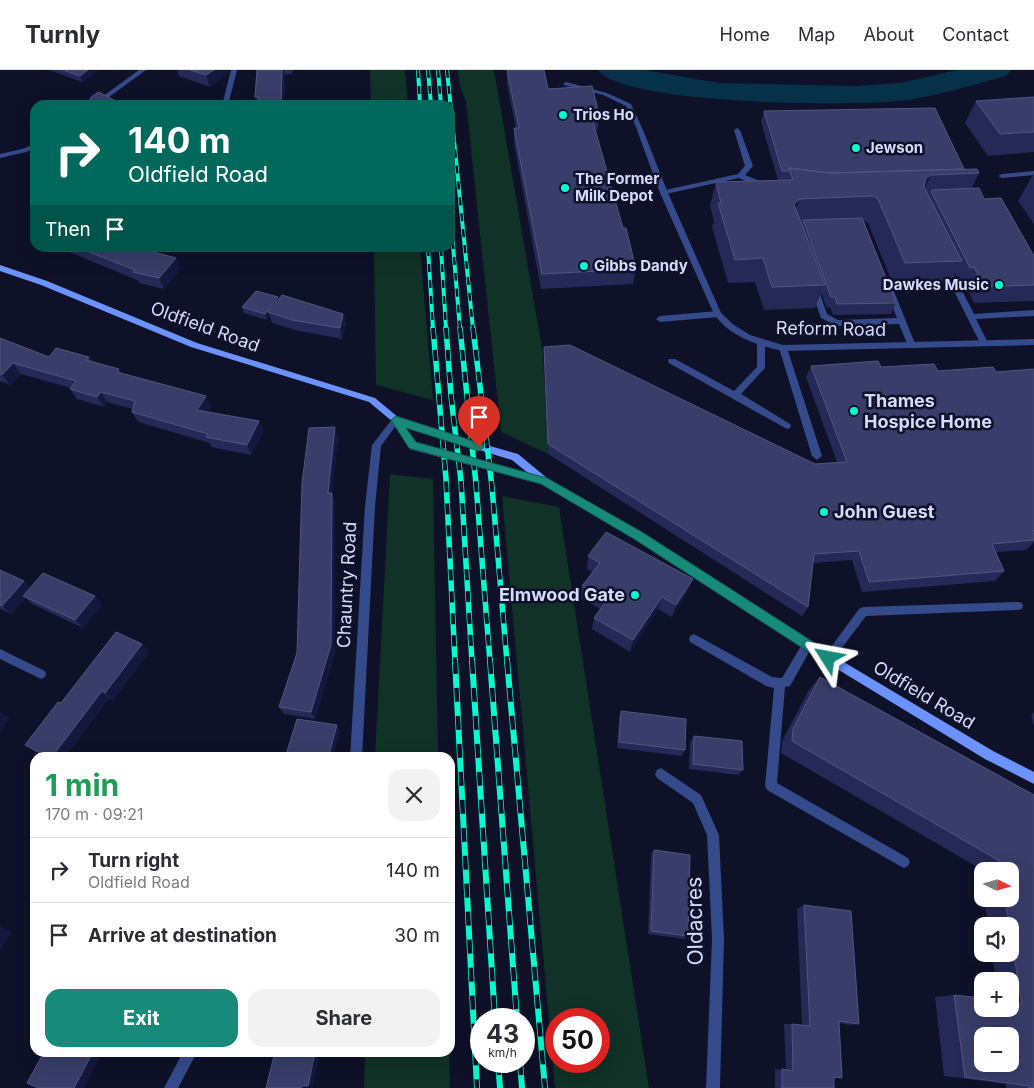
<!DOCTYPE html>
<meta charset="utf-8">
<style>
body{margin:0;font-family:Inter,sans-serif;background:#f2f2f3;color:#2b2b33;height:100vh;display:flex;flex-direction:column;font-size:19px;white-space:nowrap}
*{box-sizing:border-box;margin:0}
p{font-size:16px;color:#7c7c81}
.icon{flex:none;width:28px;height:28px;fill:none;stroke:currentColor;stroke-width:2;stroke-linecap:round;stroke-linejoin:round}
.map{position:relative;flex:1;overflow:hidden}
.side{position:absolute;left:30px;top:682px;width:425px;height:305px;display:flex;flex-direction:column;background:#fff;border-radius:15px;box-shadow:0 5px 20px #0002}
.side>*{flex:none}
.guide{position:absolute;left:30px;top:30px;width:425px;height:152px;border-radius:15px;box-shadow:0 5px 20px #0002;background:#00695c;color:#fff;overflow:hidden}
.needle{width:32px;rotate:95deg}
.tools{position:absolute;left:974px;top:792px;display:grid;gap:10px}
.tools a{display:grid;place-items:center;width:45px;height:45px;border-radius:10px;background:#fff;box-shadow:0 5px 20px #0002;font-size:25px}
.speed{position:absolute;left:470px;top:938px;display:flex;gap:10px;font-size:25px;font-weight:700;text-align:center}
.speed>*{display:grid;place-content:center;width:65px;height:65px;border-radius:50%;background:#fff;box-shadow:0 5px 20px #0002;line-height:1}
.speed small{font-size:12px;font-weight:400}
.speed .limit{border:8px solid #d22;background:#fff;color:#111}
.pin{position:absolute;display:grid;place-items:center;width:42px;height:42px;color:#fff;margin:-51px -21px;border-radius:50% 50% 50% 0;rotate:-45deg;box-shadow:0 0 5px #0007}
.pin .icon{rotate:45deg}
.me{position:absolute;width:55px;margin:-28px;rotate:304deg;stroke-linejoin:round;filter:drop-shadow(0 0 4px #0008)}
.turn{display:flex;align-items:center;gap:18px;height:105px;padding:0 15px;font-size:22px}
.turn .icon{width:65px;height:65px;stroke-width:2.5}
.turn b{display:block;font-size:35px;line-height:42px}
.then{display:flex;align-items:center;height:48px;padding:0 15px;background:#0003;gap:10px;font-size:19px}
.round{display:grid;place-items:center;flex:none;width:52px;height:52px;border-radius:15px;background:#f2f2f3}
.head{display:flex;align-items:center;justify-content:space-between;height:85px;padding:0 15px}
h1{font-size:30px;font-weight:700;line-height:38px;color:#1e9e55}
.button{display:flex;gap:10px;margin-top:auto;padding:10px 15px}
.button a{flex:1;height:58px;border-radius:15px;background:#188a79;color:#fff;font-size:20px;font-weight:700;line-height:58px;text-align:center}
.button a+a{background:#f2f2f3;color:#2b2b33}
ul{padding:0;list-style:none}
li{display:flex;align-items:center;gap:15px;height:65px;padding:0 15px;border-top:1px solid #e1e1e2}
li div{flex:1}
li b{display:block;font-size:19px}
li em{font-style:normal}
header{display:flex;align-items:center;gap:30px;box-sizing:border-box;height:70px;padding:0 25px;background:#fff;border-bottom:1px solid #e1e1e2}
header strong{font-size:24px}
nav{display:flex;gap:28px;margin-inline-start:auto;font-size:18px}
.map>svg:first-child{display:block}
</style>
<header>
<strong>Turnly</strong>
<nav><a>Home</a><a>Map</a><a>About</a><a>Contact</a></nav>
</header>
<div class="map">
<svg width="1034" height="1018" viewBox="0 0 1034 1018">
<rect width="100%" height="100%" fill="#0e1128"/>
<path fill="#103227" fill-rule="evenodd" d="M 370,0 L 405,0 L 408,35 L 371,35 Z
M 458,0 L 494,0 L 543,284 L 548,384 L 501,362 L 466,31 L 460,16 Z
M 374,178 L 420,178 L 433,330 L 376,315 Z
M 390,404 L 433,409 L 438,687 L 375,687 Z
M 502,426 L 559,437 L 649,1018 L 555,1018 ZM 556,949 L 599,949 L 599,991 L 556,991 Z
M 365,983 L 449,983 L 450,1018 L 364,1018 Z"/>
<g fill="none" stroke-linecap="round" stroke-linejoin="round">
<path fill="#063148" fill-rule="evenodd" d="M 598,0 L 645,0 L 719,13 L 855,16 L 901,13 L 957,0 L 1011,0 L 1006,6 C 972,15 934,27 899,31 C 853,36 622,35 598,0 Z"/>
<path fill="#354a8b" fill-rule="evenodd" d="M 566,12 L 607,23 L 631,34 L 643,60 L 638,61 L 626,36 L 603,25 L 564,15 L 564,13 Z
M 737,58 L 740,60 L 753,96 L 745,105 L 767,114 L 767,118 L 761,118 L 739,108 L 661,125 L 661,121 L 738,104 L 745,96 L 734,60 Z
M 1034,101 L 1034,105 L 1002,108 L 998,106 L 1002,104 Z
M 946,194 L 950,197 L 974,244 L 1034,240 L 1034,246 L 976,249 L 988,273 L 987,275 L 981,275 L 942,197 Z
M 814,215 L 818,218 L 827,244 L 838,250 L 897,248 L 886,221 L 890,218 L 893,219 L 916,276 L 915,278 L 909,278 L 899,254 L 837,256 L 821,248 L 810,218 Z
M 718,241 L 722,244 L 718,247 L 660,252 L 656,249 L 660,246 Z
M 761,271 L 765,274 L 765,298 L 741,324 L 790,354 L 791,356 L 790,358 L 787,359 L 669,293 L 668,291 L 669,289 L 675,289 L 734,321 L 757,297 L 757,274 Z
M 783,275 L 787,278 L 822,386 L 817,390 L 812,386 L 779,278 Z
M 1018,532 L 1022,533 L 1023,536 L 1022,539 L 1018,540 L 866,546 L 832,591 L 828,593 L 824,591 L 823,588 L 859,539 L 863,537 Z
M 694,564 L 772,607 L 782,608 L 804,571 L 808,569 L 812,571 L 813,574 L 812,577 L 790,616 L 785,617 L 777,713 L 908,788 L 910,792 L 908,796 L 904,798 L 900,796 L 767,720 L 765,716 L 774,618 L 766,616 L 690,572 L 689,569 L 690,566 Z"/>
<path fill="#354a8b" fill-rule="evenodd" d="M 231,0 L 237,0 L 228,35 L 222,35 Z
M 640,58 L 643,60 L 668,123 L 721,243 L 734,255 L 750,265 L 783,275 L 1034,269 L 1034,275 L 783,281 C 757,275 730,267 714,244 L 660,123 L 637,60 Z
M 396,347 L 400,350 L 381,376 L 375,436 L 362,688 L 350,688 L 365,436 L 372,375 L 393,348 Z
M 0,579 L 45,601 L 46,604 L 45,607 L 41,609 L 37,607 L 0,589 Z
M 661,698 L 701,725 L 719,765 L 724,869 L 720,1018 L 706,1018 L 712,869 L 707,765 L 693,733 L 657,708 L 655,704 L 657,700 Z
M 183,982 L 197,982 L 178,1018 L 164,1018 Z"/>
<path fill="#354a8b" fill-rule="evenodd" d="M 139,0 L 146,0 L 98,35 L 91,35 Z
M 35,74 L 35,79 L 26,82 L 0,88 L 0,84 L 22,79 Z"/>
<path fill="#6c92ff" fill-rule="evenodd" d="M 0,195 L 47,211 L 197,273 L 375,328 L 399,348 L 427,358 L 518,384 L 547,408 L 641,462 L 832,585 L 993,681 L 1034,702 L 1034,714 L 985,689 L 824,591 L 635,468 L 541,414 L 410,379 L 393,352 L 369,332 L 191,277 L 41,215 L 0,201 ZM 405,357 L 512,390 L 528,403 L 416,373 Z"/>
<g stroke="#01ffcf" stroke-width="4">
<path id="rail-far2" d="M 418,0 L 420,35
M 428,0 L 431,35
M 438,0 L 441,35
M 447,0 L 473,259
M 450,139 L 460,259
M 428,178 L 433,259
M 441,178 L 446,259"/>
</g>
<g stroke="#01ffcf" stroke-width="5.5">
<path id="rail-far1" d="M 433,258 L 446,409 L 455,592
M 446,258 L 451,326 L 461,411 L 472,592
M 460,258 L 476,414 L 490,592
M 473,258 L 492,417 L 507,592"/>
</g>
<g stroke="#01ffcf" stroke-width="6">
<path id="rail" d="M 455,590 L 477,1018
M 472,590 L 495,949
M 490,590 L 517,949
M 507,590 L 545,1018
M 498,991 L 500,1018
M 520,991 L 522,1018"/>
</g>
<use href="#rail-far2" stroke="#0e1128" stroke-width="2.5" stroke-dasharray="8" stroke-linecap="butt"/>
<use href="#rail-far1" stroke="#0e1128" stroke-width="4" stroke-dasharray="11" stroke-linecap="butt"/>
<use href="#rail" stroke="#0e1128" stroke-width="4.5" stroke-dasharray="14" stroke-linecap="butt"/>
</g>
<path fill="#252957" d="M 49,0 L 99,0 L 82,12 Z
M 177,0 L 229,0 L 228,3 L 210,17 L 179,6 Z
M 257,0 L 293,0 L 292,4 L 285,5 L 284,35 L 258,35 L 255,27 Z
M 507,0 L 548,19 L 599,44 L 598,59 L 595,60 L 623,158 L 636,199 L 633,214 L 541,219 L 514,73 L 514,58 L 516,58 L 507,14 Z
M 1034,27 L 1034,82 L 988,86 L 965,53 L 976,31 Z
M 764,41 L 979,103 L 971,119 L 984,129 L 1034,186 L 1034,231 L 974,233 L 964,213 L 961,214 L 955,203 L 949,214 L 894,217 L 868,153 L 864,151 L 896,233 L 891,244 L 833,245 L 830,237 L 827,238 L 821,223 L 815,238 L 764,240 L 755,212 L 728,213 L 712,157 L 714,151 L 710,136 L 716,112 L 778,110 L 761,52 Z
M 1034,103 L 1034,154 L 1018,131 Z
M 61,178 L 143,178 L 180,199 L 164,219 L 139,213 L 137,210 L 62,179 Z
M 279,229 L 343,244 L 346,254 L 342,269 L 295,260 L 272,253 L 270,246 L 267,250 L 244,243 L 242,237 Z
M 0,268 L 49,287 L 89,287 L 92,292 L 119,299 L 121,303 L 211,337 L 207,342 L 259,351 L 263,361 L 251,385 L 211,377 L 210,373 L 138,352 L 132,342 L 133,339 L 107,332 L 104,337 L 77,329 L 70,319 L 71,318 L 21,304 L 10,315 L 0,311 Z
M 544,277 L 815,394 L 837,392 L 806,307 L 811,296 L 881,297 L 938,301 L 996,302 L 1034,299 L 1034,472 L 1026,480 L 996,482 L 1004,501 L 995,511 L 862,522 L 852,490 L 813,493 L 808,537 L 802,546 L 548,384 L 544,289 Z
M 338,367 L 332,423 L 335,432 L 335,583 L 315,649 L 284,644 L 279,637 L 297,583 Z
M 588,486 L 693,509 L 688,521 L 672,547 L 658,539 L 630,582 L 592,559 L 594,548 L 600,539 L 581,528 L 582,516 L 592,502 L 587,499 Z
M 0,500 L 31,518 L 102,535 L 83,558 L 32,534 L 26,528 L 12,544 L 0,539 Z
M 142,574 L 149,582 L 113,630 L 109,628 L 64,688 L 47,688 L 25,675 Z
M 820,607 L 1034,725 L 1034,1018 L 1006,1018 L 1006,1014 L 944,1006 L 935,927 L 954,925 L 1010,939 L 1010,911 L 996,911 L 992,884 L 1010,884 L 1010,856 L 988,856 L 984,829 L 1010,829 L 1010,801 L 982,801 L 982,822 L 979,798 L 781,683 L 782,671 L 809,620 Z
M 621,641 L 685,680 L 681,686 L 617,678 L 619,648 Z
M 1034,642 L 1034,657 L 1031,645 Z
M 694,666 L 743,700 L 738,705 L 689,699 L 690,672 Z
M 654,780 L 688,866 L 684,869 L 648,864 L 651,784 Z
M 804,835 L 859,954 L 850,955 L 839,953 L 842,1008 L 834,1008 L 834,1018 L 775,1018 L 775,999 L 786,1000 L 784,954 L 792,954 L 802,955 L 797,839 Z"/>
<path fill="#14183c" d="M 88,0 L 99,0 L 82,12 L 80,6 Z
M 214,0 L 229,0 L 228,3 L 210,17 L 206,5 Z
M 282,0 L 284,0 L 285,5 L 284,35 L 281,35 Z
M 931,105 L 920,129 L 926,108 Z
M 800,129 L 792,153 L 794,134 Z
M 176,188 L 180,199 L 164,219 L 159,208 Z
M 278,227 L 280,233 L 268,242 L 270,246 L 267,250 L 265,244 Z
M 343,244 L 346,254 L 342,269 L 340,258 Z
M 13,293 L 21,304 L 10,315 L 2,305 Z
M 101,322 L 107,332 L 104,337 L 97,327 Z
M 206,326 L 211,337 L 202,350 L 197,340 Z
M 259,351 L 263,361 L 251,385 L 247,375 Z
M 335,357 L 338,367 L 331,432 L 328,423 Z
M 332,423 L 335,432 L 335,583 L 315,649 L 311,642 Z
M 693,509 L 688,521 L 672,547 L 676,535 Z
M 24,511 L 33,520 L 23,526 L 26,528 L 12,544 L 2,536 Z
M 95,526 L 102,535 L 83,558 L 75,550 Z
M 662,527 L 658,539 L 630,582 L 633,570 Z
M 142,574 L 149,582 L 113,630 L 105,623 Z
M 102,621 L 109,628 L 64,688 L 51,688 Z
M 0,642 L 10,648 L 0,661 Z
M 337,655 L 340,662 L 333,688 L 328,688 Z
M 0,855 L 12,862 L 0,880 Z
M 93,982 L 103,982 L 84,1018 L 74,1018 Z
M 315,982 L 320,982 L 313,1016 L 308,1016 Z"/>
<path fill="#383d69" stroke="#515680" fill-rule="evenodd" d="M 63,0 L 88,0 L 80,6 Z
M 190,0 L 214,0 L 206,5 Z
M 257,0 L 282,0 L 281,35 L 259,35 L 259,27 L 255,27 Z
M 507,0 L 544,0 L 548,19 L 592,16 L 599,44 L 591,45 L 623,158 L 626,158 L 636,199 L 542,204 L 514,58 L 519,58 Z
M 99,22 L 123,35 L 86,35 L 92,26 Z
M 1034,27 L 1034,62 L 1000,64 L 976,31 Z
M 935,38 L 964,99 L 830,103 L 789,98 L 788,101 L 782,101 L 764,41 Z
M 789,98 L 830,103 L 977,99 L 979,103 L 931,105 L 926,108 L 924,117 L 962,191 L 905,193 L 878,129 L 873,126 L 800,129 L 794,134 L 825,215 L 772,217 L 763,188 L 735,190 L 718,133 L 721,133 L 716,112 L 793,110 Z
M 979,118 L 984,129 L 1001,128 L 1034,186 L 1034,215 L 984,217 L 974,197 L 970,198 L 932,123 L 932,120 Z
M 862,148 L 896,233 L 837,234 L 835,227 L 831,227 L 803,150 Z
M 79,178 L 143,178 L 157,183 L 176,188 L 159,208 L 133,202 L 135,200 Z
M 256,221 L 278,227 L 265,244 L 242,237 Z
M 282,225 L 343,244 L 340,258 L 292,250 L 268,242 Z
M 0,268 L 49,287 L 56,278 L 89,287 L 86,290 L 119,299 L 117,302 L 206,326 L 197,340 L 259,351 L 247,375 L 206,367 L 208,364 L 132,342 L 135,331 L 101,322 L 97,327 L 70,319 L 76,311 L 13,293 L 2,305 L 0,304 Z
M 570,275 L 815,394 L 847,392 L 811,296 L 878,291 L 881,297 L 934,294 L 938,301 L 993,297 L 996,302 L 1034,299 L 1034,461 L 1032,461 L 1034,465 L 1034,470 L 992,474 L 1004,501 L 869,512 L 859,481 L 814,484 L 808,537 L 548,374 L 544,277 Z
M 335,357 L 328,423 L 332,423 L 331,575 L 311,642 L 279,637 L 297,583 L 302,413 L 309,358 Z
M 606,462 L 693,509 L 676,535 L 662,527 L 633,570 L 594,548 L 607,530 L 582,516 L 600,493 L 588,486 Z
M 0,500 L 24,511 L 2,536 L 0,535 Z
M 43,503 L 95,526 L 75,550 L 23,526 Z
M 116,562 L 142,574 L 105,623 L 102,621 L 51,688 L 49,688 L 25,675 L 58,632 L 61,633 Z
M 820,607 L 1034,725 L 1034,1018 L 1029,1018 L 1029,1016 L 965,1007 L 954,925 L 982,928 L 982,939 L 1010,939 L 1010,932 L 1022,934 L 1010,861 L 1010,856 L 1009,856 L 1005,829 L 1010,829 L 1010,801 L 1000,801 L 998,790 L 792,671 L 793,659 ZM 982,966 L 1010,966 L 1010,994 L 982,994 Z
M 621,641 L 686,649 L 685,680 L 619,672 Z
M 297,649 L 337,655 L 328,688 L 285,688 Z
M 694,666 L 742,671 L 743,700 L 693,694 Z
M 654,780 L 690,785 L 688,866 L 651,861 Z
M 804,835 L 851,841 L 859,954 L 839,951 L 842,1008 L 834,1007 L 834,1018 L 782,1018 L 782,999 L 793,1001 L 792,954 L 810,956 Z
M 44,982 L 93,982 L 74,1018 L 38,1018 L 27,1013 Z
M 275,982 L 315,982 L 308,1016 L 302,1016 L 301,1018 L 266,1018 Z"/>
<path fill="#188a79" stroke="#105a4f" d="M 396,346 L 483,374 L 484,377 L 479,381 L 406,358 L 416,372 L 547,408 L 642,462 L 832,584 L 834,588 L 832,592 L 824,592 L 634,469 L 541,414 L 409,378 L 391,350 Z"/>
<g fill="#01ffcf" stroke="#0e1128" stroke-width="2">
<circle cx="563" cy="45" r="5"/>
<circle cx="856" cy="78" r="5"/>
<circle cx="565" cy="118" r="5"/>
<circle cx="584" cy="196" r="5"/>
<circle cx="999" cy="215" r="5"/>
<circle cx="854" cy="341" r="5"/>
<circle cx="824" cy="442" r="5"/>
<circle cx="635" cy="525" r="5"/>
</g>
<g text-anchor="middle" stroke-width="5" stroke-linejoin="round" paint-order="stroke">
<g font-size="15" font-weight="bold" fill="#d5dcff" stroke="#0e1128" text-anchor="start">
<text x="573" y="50">Trios Ho</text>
<text x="866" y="83">Jewson</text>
<text x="575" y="114">The Former<tspan x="575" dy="17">Milk Depot</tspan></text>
<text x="594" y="201">Gibbs Dandy</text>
<text x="989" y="220" text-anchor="end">Dawkes Music</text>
</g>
<g font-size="18" fill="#d5dcff" stroke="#0e1128">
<text transform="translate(205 257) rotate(20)" y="6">Oldfield Road</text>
<text transform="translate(831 259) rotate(1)" y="6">Reform Road</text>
<text transform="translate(347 515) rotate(-87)" y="6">Chauntry Road</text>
<text transform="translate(924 625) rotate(31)" y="6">Oldfield Road</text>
</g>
<g font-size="18" font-weight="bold" fill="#d5dcff" stroke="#0e1128" text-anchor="start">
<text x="864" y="337">Thames<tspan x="864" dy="21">Hospice Home</tspan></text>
<text x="834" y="448">John Guest</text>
<text x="625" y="531" text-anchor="end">Elmwood Gate</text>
</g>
<g font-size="21" fill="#d5dcff" stroke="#0e1128">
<text transform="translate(695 851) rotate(-91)" y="7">Oldacres</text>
</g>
</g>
</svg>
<div class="tools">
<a><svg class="needle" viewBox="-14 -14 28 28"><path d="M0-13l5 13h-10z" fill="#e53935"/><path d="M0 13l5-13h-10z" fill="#7c7c81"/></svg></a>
<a><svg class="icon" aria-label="sound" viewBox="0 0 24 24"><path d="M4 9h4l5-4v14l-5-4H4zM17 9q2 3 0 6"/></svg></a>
<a>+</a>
<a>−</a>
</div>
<div class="speed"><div>43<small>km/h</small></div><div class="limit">50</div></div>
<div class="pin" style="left:479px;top:377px;background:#d93025"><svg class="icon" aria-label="arrive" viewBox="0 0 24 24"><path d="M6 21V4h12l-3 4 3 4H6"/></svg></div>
<svg class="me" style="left:828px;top:588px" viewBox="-20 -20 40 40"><path d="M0-17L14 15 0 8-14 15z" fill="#188a79" stroke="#fff" stroke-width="4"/></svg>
<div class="guide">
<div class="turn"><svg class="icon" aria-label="right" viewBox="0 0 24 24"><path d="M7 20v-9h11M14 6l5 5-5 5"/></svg><div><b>140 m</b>Oldfield Road</div></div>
<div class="then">Then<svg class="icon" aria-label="arrive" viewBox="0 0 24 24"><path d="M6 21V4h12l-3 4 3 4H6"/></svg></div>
</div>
<section class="side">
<div class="head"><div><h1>1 min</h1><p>170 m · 09:21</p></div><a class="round"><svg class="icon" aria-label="close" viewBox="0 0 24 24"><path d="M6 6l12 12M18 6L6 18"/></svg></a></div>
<ul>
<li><svg class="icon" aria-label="right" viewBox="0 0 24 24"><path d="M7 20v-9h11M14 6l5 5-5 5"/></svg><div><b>Turn right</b><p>Oldfield Road</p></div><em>140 m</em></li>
<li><svg class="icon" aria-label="arrive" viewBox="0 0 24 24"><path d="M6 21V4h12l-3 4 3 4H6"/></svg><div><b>Arrive at destination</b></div><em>30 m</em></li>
</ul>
<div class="button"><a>Exit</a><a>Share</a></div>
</section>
</div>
